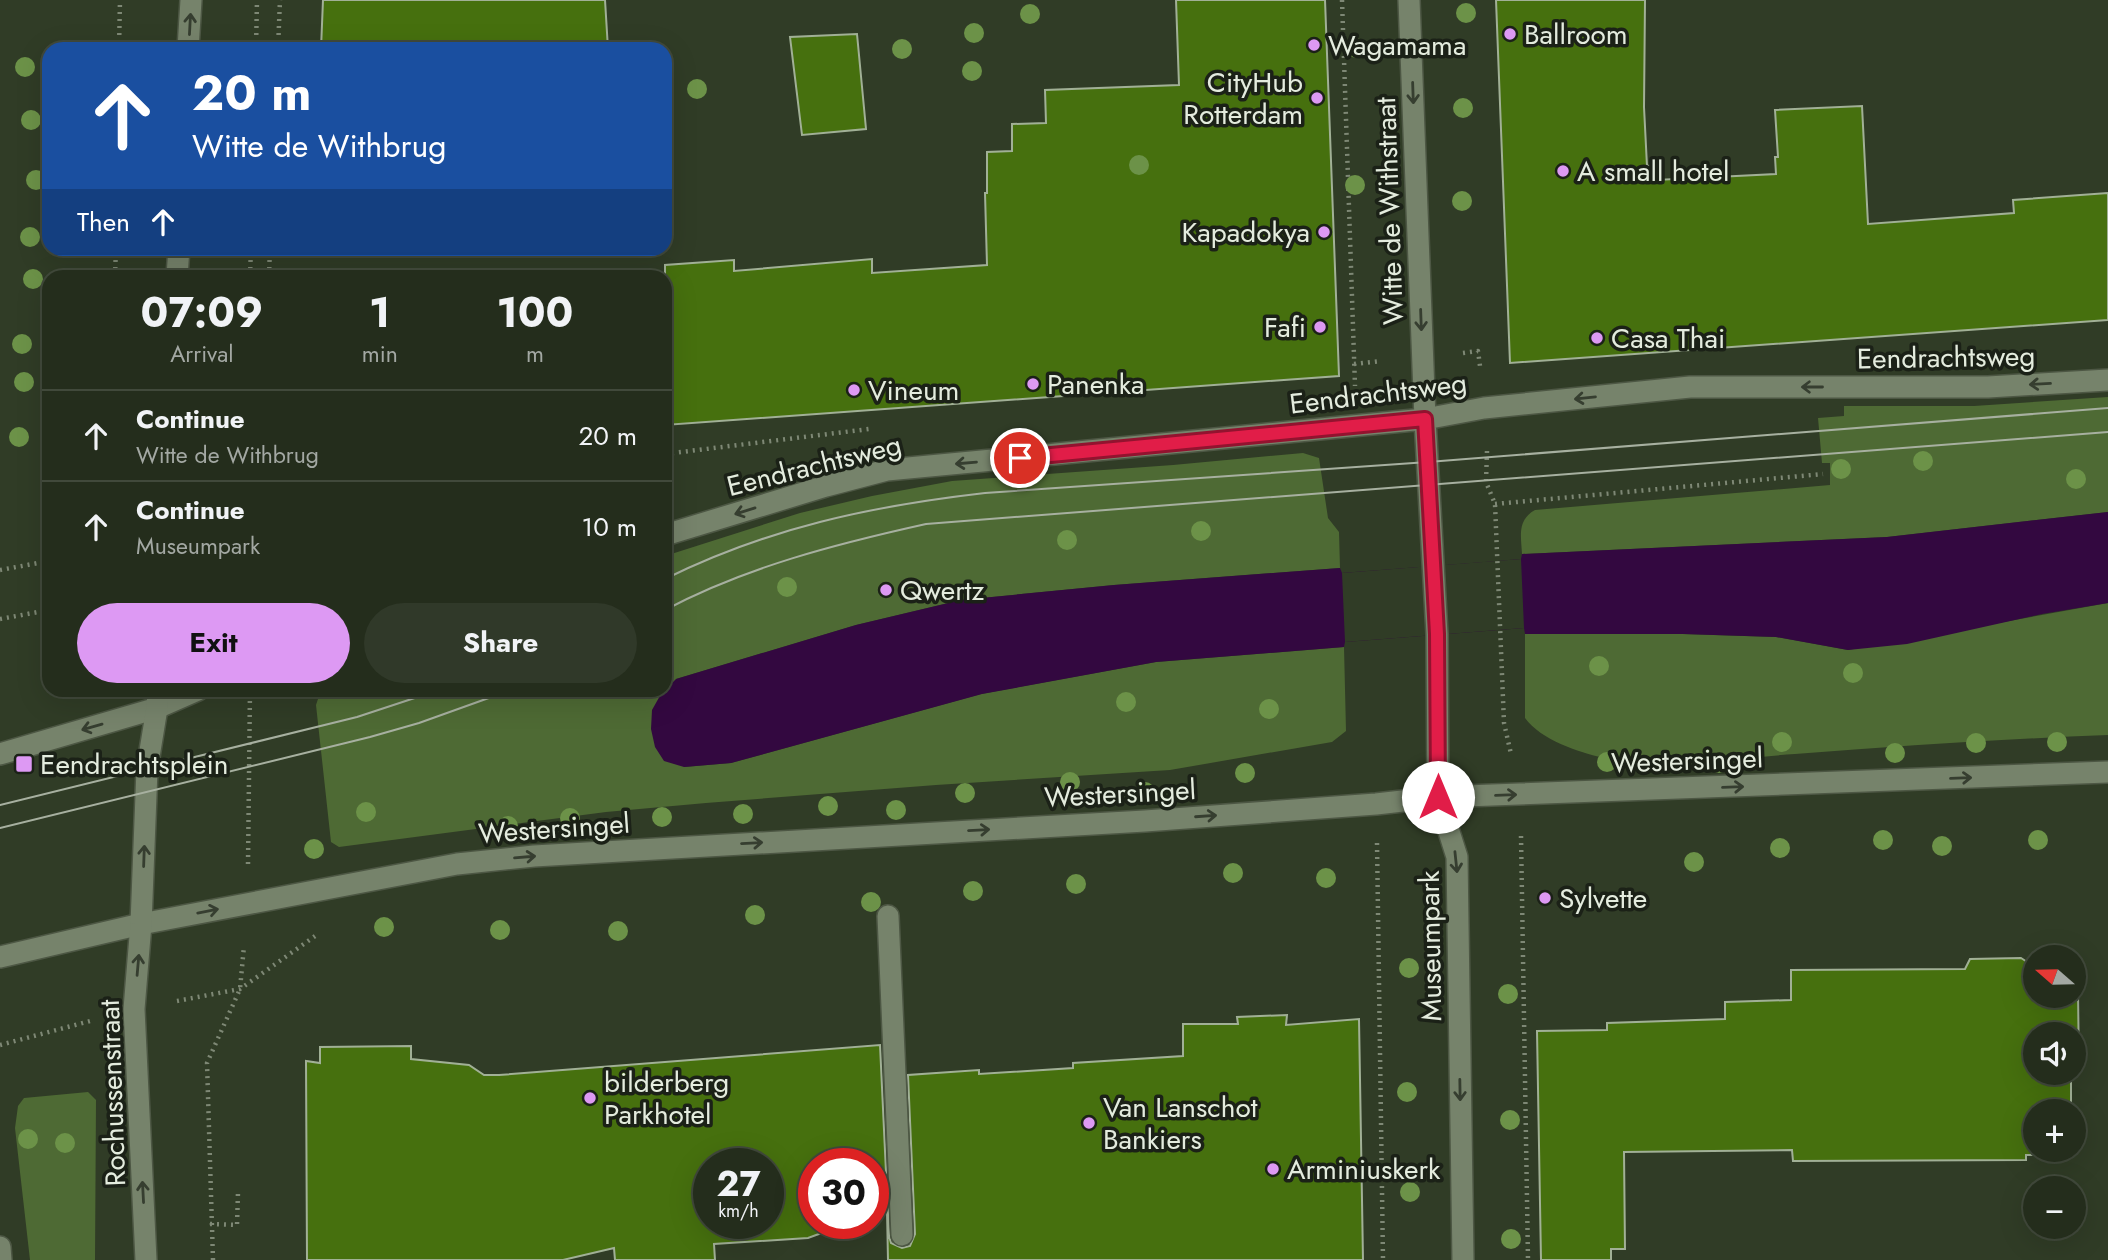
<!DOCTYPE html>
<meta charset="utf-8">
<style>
body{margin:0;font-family:Jost,sans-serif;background:#303929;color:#f1f3f6;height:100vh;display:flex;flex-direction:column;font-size:26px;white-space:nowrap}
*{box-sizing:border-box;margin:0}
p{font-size:23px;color:#a3a8a3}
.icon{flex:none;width:38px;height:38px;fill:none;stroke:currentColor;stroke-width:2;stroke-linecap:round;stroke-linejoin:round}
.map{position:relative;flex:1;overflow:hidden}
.side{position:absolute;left:42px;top:270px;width:630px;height:427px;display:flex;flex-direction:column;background:#242d1c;border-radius:21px;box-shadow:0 7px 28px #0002,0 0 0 2px #41493b}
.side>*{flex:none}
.guide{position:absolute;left:42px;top:42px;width:630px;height:214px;border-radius:21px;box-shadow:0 7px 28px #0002,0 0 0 2px #41493b;background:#1a4fa0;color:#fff;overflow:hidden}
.needle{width:46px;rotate:290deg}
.controls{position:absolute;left:2023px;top:945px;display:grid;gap:14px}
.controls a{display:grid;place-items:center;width:63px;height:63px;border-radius:50%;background:#242d1c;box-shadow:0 7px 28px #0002,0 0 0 2px #41493b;font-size:35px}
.speed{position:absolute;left:693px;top:1148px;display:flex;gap:14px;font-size:35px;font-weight:700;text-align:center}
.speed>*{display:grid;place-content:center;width:91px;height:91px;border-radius:50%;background:#242d1c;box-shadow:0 7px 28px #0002,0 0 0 2px #41493b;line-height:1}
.speed small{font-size:18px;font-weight:400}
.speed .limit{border:10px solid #d22;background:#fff;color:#111}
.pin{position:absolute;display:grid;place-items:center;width:60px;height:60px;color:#fff;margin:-30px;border:4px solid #fff;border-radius:50%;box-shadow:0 2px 7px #0007}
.me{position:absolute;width:77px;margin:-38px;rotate:0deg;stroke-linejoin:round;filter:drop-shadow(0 0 5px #0008)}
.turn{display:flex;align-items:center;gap:24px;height:147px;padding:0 35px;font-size:32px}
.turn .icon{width:91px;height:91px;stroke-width:2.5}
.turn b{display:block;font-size:49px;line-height:60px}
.then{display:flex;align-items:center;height:66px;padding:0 35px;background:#0003;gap:14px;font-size:26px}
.eta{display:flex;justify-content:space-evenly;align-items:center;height:119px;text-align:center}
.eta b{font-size:42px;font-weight:700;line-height:49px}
.cta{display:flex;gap:14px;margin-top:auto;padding:14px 35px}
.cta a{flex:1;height:80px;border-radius:42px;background:#dd99f3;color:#111;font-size:28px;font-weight:700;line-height:80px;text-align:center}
.cta a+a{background:#303929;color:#f1f3f6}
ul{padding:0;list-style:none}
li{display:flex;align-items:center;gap:21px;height:91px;padding:0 35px;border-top:2px solid #41493b}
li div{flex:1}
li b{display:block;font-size:26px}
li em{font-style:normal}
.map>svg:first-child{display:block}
</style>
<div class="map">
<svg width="2108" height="1260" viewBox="0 0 2108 1260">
<rect width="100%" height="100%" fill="#303c26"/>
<path fill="#4e6a34" d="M 2108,397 L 2108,512 L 1887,537 L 1522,554 C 1521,536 1517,520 1535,510 L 1830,485 L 1830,463 L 1822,463 L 1818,418 L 1844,416 L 1844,406 L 1974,406 Z
M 1303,453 L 1319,458 L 1328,518 L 1339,532 L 1340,568 L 1114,585 L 961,600 L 856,625 L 676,679 L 684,767 L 731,763 L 981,694 L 1156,662 L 1344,647 L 1346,731 L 1332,742 L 1170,770 L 936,785 L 706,803 L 606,812 L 339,847 L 331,842 L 316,705 L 321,690 L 665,690 L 665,556 L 800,513 L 872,496 L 952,481 L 1173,465 Z
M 2108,603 L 2108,735 C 2003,739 1899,746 1795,754 C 1737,758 1661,770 1604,758 C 1578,752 1541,740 1525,718 L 1525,634 L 1683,634 L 1776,637 L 1848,650 Z
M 88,1092 L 96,1100 L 95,1260 L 30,1260 L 15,1128 L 18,1106 L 24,1098 Z"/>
<path fill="#330840" d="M 2108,512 L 2108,603 L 2042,614 L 1907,644 L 1848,650 L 1776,637 L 1683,634 L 1525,634 L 1524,628 L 1345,642 L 1344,647 L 1156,662 L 982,694 L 731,763 L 684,767 L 664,761 L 655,747 L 651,729 L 652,710 L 661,694 L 676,679 L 856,625 L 961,600 L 1114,585 L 1340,568 L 1342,573 L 1498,561 L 1521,559 L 1522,554 L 1887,537 Z"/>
<path fill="#303c26" d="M 1521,559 L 1524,628 L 1345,642 L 1342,573 Z"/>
<path fill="#46700e" stroke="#a1b096" stroke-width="2" fill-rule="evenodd" d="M 323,0 L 605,0 L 608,49 L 321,49 Z
M 1176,0 L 1325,0 L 1339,376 L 665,425 L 665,265 L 734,260 L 734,271 L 872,259 L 872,273 L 987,265 L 985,193 L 987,193 L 987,152 L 1012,151 L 1012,124 L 1046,123 L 1045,90 L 1179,85 Z
M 1496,0 L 1645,0 L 1644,107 L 1647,166 L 1655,165 L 1656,180 L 1776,174 L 1775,157 L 1778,157 L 1775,110 L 1862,106 L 1868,224 L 2014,213 L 2013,200 L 2108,193 L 2108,320 L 1510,363 Z
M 857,34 L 866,129 L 802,135 L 790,37 Z
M 2021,958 L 2035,967 L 2035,996 L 2074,996 L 2074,989 L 2078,992 L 2079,1071 L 2071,1076 L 2071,1111 L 2035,1111 L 2035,1150 L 2072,1150 L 2072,1155 L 2026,1155 L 2026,1160 L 1793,1161 L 1792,1150 L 1624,1152 L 1625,1249 L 1611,1249 L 1611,1260 L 1541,1260 L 1537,1031 L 1607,1030 L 1607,1023 L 1725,1019 L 1725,1002 L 1791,1000 L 1791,970 L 1965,969 L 1970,959 ZM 2035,1034 L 2074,1034 L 2074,1073 L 2035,1073 Z
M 1287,1015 L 1286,1025 L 1359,1019 L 1363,1260 L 888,1260 L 887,1210 L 873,1215 L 873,1164 L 814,1164 L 814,1223 L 849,1223 L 808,1238 L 714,1244 L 715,1260 L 615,1260 L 614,1248 L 563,1260 L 307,1260 L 306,1061 L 320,1063 L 320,1047 L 411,1046 L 411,1059 L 469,1065 L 484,1075 L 499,1075 L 880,1045 L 889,1236 L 891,1243 L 902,1248 L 910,1246 L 915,1234 L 908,1075 L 979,1070 L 979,1074 L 1073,1068 L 1073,1063 L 1183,1056 L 1183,1024 L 1238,1024 L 1237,1017 ZM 709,1164 L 768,1164 L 768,1223 L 709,1223 Z"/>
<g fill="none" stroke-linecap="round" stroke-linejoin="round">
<g stroke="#4d5744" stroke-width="24">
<path id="service" d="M 888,916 L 902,1235"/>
</g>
<g stroke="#4d5744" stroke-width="24">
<path id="minor" d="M 1409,0 L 1425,419 L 1437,634 L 1438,797 L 1457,857 L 1463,1260
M 665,535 L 826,486 L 887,470 L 1425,419 L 1484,408 L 1690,387 L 1988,387 L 2108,380
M 157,708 L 198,690
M 141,924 L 457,864 L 534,856 L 1145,821 L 1376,804 L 1438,797 L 2108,772"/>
</g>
<g stroke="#4d5744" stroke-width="24">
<path id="tertiary" d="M 0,754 L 157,708
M 0,957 L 141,924"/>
</g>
<g stroke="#4d5744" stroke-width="24">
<path id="secondary" d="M 188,49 L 191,0
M 177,276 L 179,248
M 0,1247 L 1,1260
M 146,1260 L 134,1009 L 141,924 L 147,769 L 157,708 L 158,690"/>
</g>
<path stroke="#7e8875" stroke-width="4.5" stroke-dasharray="2 5" stroke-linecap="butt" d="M 1342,0 L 1355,386
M 119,49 L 120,0
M 256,49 L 257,0
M 278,49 L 280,0
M 115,276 L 116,248
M 250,276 L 251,248
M 269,276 L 270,248
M 1463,353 L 1478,351 L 1480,366
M 1354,364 L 1381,361
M 1487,451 L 1486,482 L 1495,504 L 1504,723 L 1511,754
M 665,454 L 869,429
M 1495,504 L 1823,474
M 0,570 L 49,561
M 0,619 L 49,610
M 1521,836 L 1528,1260
M 1377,843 L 1383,1260
M 248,864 L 250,690
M 177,1001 L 240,989 L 318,934
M 0,1045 L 94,1020
M 210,1224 L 237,1225 L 238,1192
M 213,1260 L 207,1063 L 240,989 L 244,946"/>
<use href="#service" stroke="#76836b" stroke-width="21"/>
<use href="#minor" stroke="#76836b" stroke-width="21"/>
<use href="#tertiary" stroke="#76836b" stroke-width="21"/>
<use href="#secondary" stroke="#76836b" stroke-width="21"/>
<path stroke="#a7b0a0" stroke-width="2" d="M 665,579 C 768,528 871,506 985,493 L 1428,462 L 2108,408
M 665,610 C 746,567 836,544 926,524 L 2108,432
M 0,805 L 357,717 L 439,690
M 0,828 L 370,737 L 419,723 L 511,690"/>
</g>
<g fill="#6c9248">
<circle cx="1466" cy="13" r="10"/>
<circle cx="1030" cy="14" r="10"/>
<circle cx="974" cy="33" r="10"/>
<circle cx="1356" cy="48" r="10"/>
<circle cx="902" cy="49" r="10"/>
<circle cx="25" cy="67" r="10"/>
<circle cx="972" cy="71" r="10"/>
<circle cx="697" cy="89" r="10"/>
<circle cx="1463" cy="108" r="10"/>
<circle cx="31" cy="120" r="10"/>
<circle cx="1139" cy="165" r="10"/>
<circle cx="36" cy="180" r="10"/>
<circle cx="1355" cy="185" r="10"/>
<circle cx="1462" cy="201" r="10"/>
<circle cx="30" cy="237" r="10"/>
<circle cx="33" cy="279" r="10"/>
<circle cx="22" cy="344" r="10"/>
<circle cx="24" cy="382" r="10"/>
<circle cx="19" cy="437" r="10"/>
<circle cx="1923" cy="461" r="10"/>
<circle cx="1841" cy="469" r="10"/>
<circle cx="2076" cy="479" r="10"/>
<circle cx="1201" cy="531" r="10"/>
<circle cx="1067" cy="540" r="10"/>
<circle cx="787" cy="587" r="10"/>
<circle cx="1599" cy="666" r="10"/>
<circle cx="1853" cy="673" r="10"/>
<circle cx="1126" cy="702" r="10"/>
<circle cx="1269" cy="709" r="10"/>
<circle cx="1782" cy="742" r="10"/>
<circle cx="2057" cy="742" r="10"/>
<circle cx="1976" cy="743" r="10"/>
<circle cx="1895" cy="753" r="10"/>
<circle cx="1607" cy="762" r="10"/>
<circle cx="1719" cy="763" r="10"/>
<circle cx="1245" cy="773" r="10"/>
<circle cx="1070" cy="782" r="10"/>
<circle cx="1145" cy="792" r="10"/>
<circle cx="965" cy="793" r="10"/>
<circle cx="828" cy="806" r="10"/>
<circle cx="896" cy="810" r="10"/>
<circle cx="366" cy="812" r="10"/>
<circle cx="743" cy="814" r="10"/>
<circle cx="662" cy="817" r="10"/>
<circle cx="570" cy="818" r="10"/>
<circle cx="508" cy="826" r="10"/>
<circle cx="1883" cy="840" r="10"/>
<circle cx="2038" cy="840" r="10"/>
<circle cx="1942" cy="846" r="10"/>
<circle cx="1780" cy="848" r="10"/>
<circle cx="314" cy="849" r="10"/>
<circle cx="1694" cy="862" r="10"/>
<circle cx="1233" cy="873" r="10"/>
<circle cx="1326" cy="878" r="10"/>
<circle cx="1076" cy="884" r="10"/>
<circle cx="973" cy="891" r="10"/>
<circle cx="871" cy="902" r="10"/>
<circle cx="755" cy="915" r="10"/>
<circle cx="384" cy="927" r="10"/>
<circle cx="500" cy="930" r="10"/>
<circle cx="618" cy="931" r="10"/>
<circle cx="1409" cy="968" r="10"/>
<circle cx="1508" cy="994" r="10"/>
<circle cx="1407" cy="1092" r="10"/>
<circle cx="1510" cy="1120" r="10"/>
<circle cx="28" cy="1139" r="10"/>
<circle cx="65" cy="1143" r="10"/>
<circle cx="1410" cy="1192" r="10"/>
<circle cx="1511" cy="1239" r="10"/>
</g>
<defs><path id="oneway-shaft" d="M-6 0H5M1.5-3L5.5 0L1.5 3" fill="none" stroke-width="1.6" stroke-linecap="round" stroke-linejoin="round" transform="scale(1.75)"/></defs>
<g stroke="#363e30">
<use href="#oneway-shaft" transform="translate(190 24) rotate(-87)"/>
<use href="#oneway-shaft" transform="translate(1413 93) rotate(88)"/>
<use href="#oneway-shaft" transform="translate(1421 320) rotate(88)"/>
<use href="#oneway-shaft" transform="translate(2040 384) rotate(177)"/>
<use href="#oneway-shaft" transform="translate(1812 387) rotate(180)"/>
<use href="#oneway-shaft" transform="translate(1585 398) rotate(174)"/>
<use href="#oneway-shaft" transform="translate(966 463) rotate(175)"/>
<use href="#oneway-shaft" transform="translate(745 511) rotate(163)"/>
<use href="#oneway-shaft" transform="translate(92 727) rotate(164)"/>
<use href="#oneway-shaft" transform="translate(1961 778) rotate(-2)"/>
<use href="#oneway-shaft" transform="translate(1733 787) rotate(-2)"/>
<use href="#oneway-shaft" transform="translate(1506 795) rotate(-2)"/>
<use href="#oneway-shaft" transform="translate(1206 816) rotate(-4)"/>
<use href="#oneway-shaft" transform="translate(979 830) rotate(-3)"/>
<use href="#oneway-shaft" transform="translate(752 843) rotate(-3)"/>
<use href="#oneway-shaft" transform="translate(144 856) rotate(-88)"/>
<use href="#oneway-shaft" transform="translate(525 857) rotate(-5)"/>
<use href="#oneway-shaft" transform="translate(1456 862) rotate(84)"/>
<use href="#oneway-shaft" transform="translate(208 911) rotate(-11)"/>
<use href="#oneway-shaft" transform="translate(138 965) rotate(-85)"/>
<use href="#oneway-shaft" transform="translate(1460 1090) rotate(89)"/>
<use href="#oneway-shaft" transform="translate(143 1192) rotate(-93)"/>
</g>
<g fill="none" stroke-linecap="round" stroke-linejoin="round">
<g stroke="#92132f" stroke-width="18">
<path id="route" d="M 1020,458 L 1425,419 L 1437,634 L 1438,797"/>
</g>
<use href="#route" stroke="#e11d48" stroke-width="12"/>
</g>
<g fill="#dd99f3" stroke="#1b2117" stroke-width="2.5">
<circle cx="1510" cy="34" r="7"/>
<circle cx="1314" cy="45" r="7"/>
<circle cx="1317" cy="98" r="7"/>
<circle cx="1563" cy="171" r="7"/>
<circle cx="1324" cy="232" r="7"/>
<circle cx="1320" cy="327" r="7"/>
<circle cx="1597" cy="338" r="7"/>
<circle cx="1033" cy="384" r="7"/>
<circle cx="854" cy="390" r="7"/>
<circle cx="886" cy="590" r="7"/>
<rect x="15" y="755" width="18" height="18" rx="3.5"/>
<circle cx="1545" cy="898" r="7"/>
<circle cx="590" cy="1098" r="7"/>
<circle cx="1089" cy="1123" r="7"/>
<circle cx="1273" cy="1169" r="7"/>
</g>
<g text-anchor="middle" stroke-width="7" stroke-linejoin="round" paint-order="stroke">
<g font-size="28" fill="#e4ecde" stroke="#1b2117" text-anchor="start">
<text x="1524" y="44">Ballroom</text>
<text x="1328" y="55">Wagamama</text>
<text x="1303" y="92" text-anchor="end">CityHub<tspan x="1303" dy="32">Rotterdam</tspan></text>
<text x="1577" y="181">A small hotel</text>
<text x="1310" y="242" text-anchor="end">Kapadokya</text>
<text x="1306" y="337" text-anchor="end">Fafi</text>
<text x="1611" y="348">Casa Thai</text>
<text x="1047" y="394">Panenka</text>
<text x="868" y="400">Vineum</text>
<text x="900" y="600">Qwertz</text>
<text x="40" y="774">Eendrachtsplein</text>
<text x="1559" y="908">Sylvette</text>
<text x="604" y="1092">bilderberg<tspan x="604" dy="32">Parkhotel</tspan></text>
<text x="1103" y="1117">Van Lanschot<tspan x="1103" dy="32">Bankiers</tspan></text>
<text x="1287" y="1179">Arminiuskerk</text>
</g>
<g font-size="28" fill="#e4ecde" stroke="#1b2117">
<text transform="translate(1389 211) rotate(-92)" y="10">Witte de Withstraat</text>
<text transform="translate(1946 357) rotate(-1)" y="10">Eendrachtsweg</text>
<text transform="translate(1378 393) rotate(-7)" y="10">Eendrachtsweg</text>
<text transform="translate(814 465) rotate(-14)" y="10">Eendrachtsweg</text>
<text transform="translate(1687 760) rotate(-2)" y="10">Westersingel</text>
<text transform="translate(1120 793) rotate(-3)" y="10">Westersingel</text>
<text transform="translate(554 828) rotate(-4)" y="10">Westersingel</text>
<text transform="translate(1430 946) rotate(-91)" y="10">Museumpark</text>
<text transform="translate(112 1093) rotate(-92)" y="10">Rochussenstraat</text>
</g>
</g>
</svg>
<div class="controls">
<a><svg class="needle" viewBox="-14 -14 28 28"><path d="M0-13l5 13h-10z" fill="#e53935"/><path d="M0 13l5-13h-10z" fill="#a3a8a3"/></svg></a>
<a><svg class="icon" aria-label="sound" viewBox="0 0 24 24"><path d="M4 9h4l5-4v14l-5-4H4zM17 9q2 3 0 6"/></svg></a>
<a>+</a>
<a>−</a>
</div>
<div class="speed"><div>27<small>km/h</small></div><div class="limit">30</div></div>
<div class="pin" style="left:1020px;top:458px;background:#d93025"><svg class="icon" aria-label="arrive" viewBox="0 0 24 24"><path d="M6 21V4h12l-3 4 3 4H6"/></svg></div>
<svg class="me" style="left:1438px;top:797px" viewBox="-20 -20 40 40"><circle r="19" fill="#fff"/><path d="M0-13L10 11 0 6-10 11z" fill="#e11d48"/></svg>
<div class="guide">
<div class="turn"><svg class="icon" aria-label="ahead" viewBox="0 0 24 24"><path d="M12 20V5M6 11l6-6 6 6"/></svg><div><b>20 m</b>Witte de Withbrug</div></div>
<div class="then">Then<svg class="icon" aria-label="ahead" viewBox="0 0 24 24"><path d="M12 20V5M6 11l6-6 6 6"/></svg></div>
</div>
<section class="side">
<div class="eta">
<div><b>07:09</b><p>Arrival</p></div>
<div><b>1</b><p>min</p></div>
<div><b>100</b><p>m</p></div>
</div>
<ul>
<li><svg class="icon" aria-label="ahead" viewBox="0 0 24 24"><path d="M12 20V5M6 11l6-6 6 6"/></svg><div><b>Continue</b><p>Witte de Withbrug</p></div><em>20 m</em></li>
<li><svg class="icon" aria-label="ahead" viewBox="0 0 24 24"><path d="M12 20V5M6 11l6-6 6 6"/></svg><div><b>Continue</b><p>Museumpark</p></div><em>10 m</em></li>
</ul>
<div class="cta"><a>Exit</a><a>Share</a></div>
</section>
</div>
